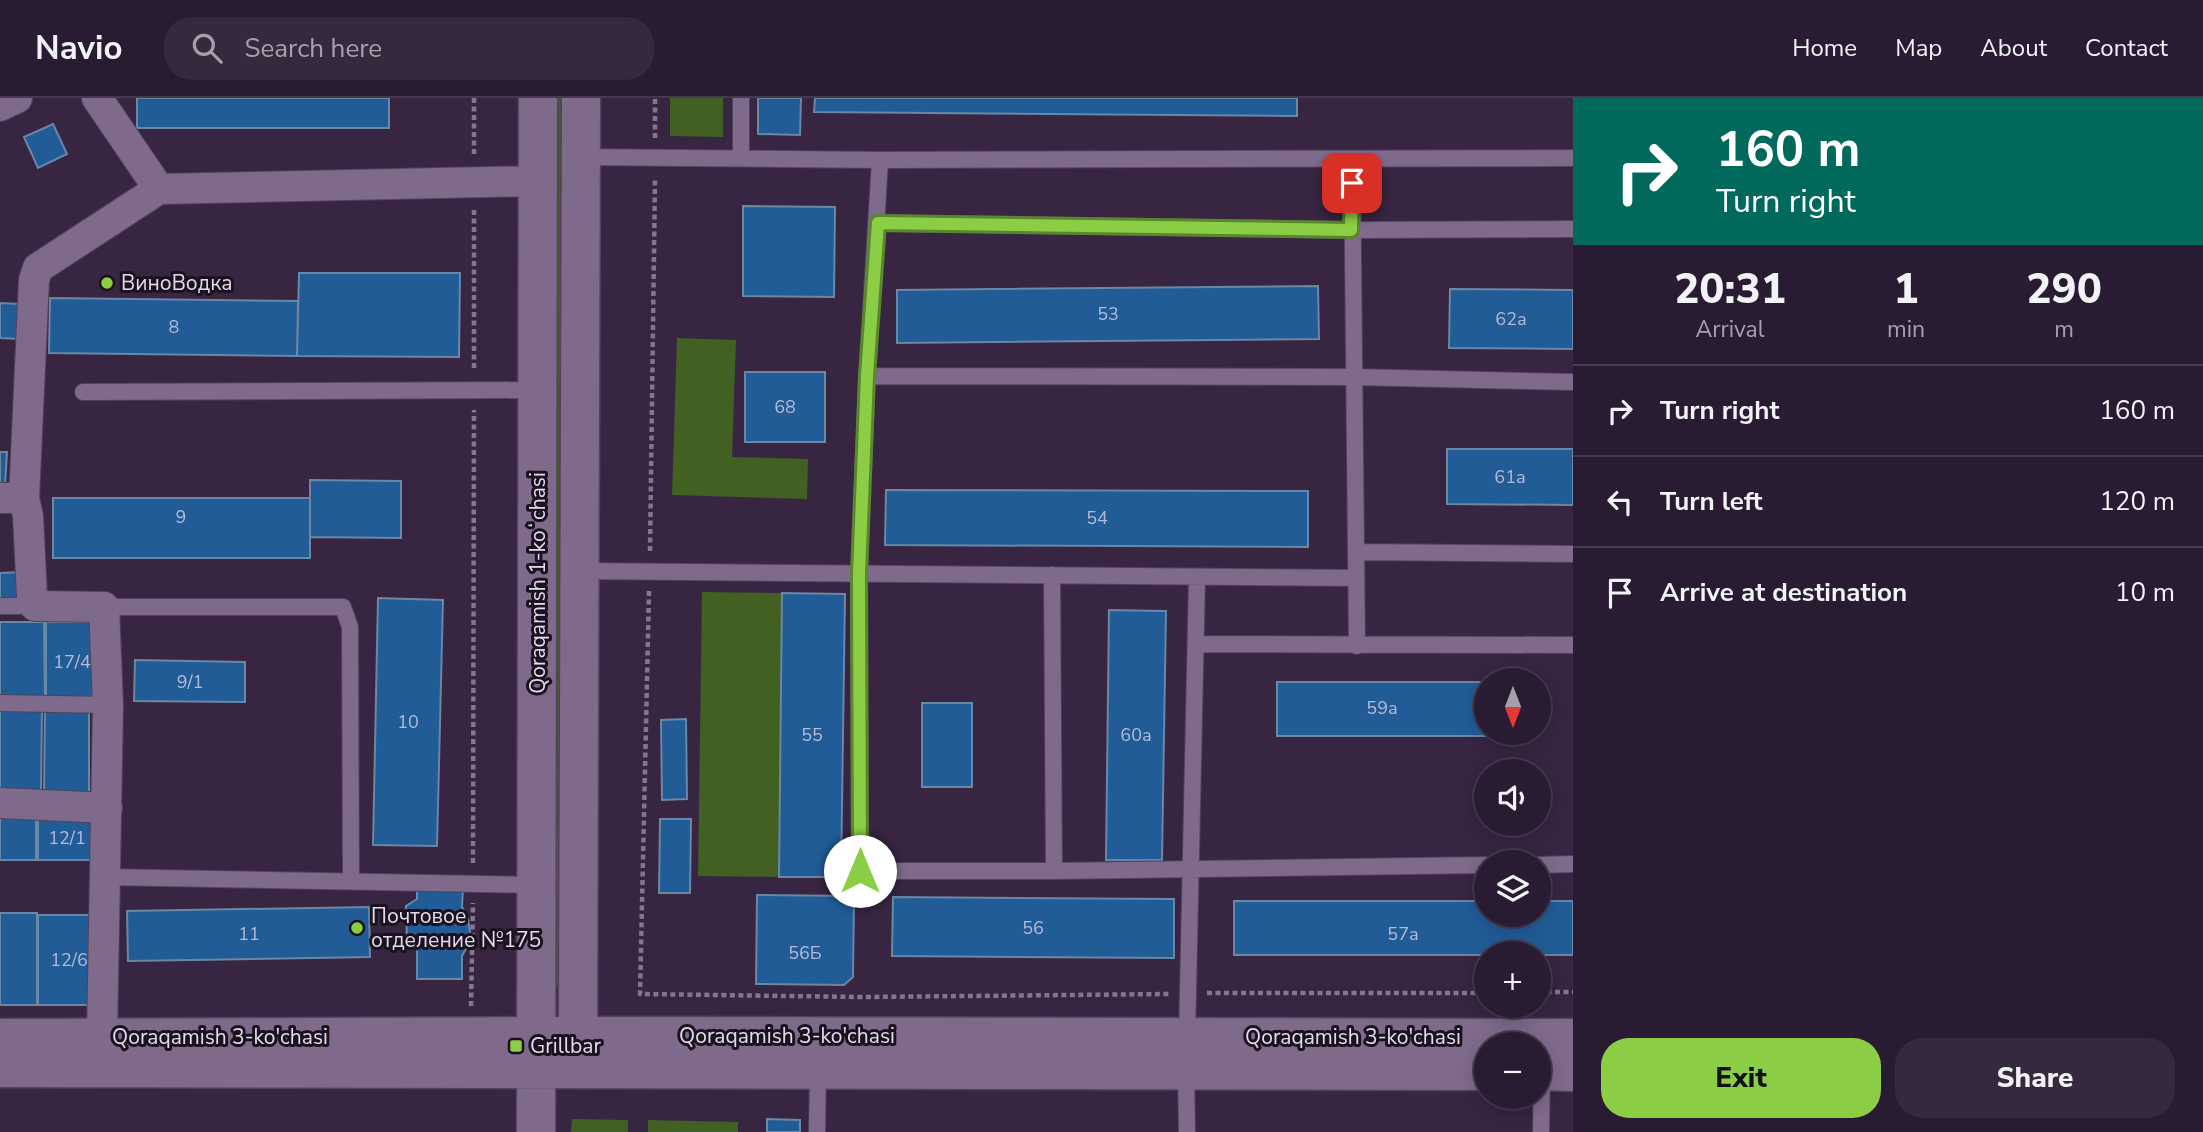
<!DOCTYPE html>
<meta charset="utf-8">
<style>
body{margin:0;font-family:"Nunito Sans",sans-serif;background:#35293e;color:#f1f3f6;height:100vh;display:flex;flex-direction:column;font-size:26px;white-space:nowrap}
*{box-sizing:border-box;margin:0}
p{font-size:23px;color:#a5a1ac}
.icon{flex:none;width:38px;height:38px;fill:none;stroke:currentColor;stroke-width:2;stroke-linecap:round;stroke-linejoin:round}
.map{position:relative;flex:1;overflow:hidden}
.side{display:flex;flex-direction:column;background:#291c32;width:630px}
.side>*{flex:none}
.hud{background:#00695c;color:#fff;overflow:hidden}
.needle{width:46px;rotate:180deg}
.buttons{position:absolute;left:1474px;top:570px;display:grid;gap:14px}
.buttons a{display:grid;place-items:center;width:77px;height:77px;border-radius:50%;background:#291c32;box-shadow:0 4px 18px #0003,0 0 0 2px #453a4d;font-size:35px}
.pin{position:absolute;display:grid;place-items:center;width:60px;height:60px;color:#fff;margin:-30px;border-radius:14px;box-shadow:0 4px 10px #0006}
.me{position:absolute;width:77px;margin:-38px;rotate:0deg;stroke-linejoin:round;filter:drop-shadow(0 0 5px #0008)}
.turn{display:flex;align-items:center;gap:24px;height:147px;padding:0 28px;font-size:32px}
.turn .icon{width:91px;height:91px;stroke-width:2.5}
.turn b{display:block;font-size:49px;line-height:60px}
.eta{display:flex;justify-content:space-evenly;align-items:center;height:119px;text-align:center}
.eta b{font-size:42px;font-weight:800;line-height:49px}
.cta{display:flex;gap:14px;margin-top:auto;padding:14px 28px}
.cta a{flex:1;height:80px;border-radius:28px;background:#8bce46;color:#111;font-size:28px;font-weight:800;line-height:80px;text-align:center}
.cta a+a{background:#35293e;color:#f1f3f6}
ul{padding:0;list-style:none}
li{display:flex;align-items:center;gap:21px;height:91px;padding:0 28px;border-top:2px solid #453a4d}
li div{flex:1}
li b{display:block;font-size:26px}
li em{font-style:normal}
header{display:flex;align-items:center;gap:42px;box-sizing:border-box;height:98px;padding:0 35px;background:#291c32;border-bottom:2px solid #453a4d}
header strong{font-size:33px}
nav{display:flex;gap:38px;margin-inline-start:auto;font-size:24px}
.search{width:490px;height:63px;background:#35293e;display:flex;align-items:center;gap:18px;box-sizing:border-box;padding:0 24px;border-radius:28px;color:#a5a1ac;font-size:26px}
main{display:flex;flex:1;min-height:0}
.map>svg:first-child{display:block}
</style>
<header>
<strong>Navio</strong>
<div class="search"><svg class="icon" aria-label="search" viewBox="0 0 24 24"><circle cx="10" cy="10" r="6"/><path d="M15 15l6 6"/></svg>Search here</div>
<nav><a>Home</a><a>Map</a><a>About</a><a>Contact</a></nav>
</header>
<main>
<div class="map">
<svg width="1573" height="1034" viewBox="0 0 1573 1034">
<rect width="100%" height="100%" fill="#372542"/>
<path fill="#416022" d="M 552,0 L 564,0 L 563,888 L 550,888 Z
M 670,0 L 723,0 L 723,39 L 670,38 Z
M 677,240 L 736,242 L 732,359 L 808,361 L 807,401 L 672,397 Z
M 702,494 L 782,495 L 779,779 L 698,778 Z
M 572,1021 L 628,1022 L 628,1034 L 571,1034 Z
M 648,1022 L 738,1024 L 738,1034 L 648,1034 Z"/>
<path fill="#215c97" stroke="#6b87a6" stroke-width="2" d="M 137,0 L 389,0 L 389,30 L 137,30 Z
M 758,0 L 801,0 L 800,37 L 758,36 Z
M 815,0 L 1297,0 L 1297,18 L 814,14 Z
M 53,26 L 67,56 L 38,70 L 24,39 Z
M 743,108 L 835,109 L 834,199 L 743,198 Z
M 299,175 L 460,175 L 459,259 L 297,258 Z
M 1318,188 L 1319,241 L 897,245 L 897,192 Z
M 1450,191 L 1573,192 L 1573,251 L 1449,250 Z
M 50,200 L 298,203 L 297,258 L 49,255 Z
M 0,205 L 20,206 L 18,241 L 0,240 Z
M 745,274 L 825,274 L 825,344 L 745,344 Z
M 1447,351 L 1573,351 L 1573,407 L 1447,406 Z
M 0,354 L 7,354 L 5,389 L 0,389 Z
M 310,382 L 401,383 L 401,440 L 310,439 Z
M 886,392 L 1308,393 L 1308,449 L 885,447 Z
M 53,400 L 310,400 L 310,460 L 53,460 Z
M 20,474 L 21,505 L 0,505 L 0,475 Z
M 782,495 L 845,496 L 841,779 L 779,779 Z
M 378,500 L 443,502 L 437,748 L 373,747 Z
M 1109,512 L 1166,513 L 1162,762 L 1106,762 Z
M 0,524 L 44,524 L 45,603 L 0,603 Z
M 46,524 L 98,524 L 99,603 L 46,603 Z
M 135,562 L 245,564 L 245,604 L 134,603 Z
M 1277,584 L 1486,584 L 1486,635 L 1514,635 L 1514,638 L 1277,638 Z
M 922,605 L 972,605 L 972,689 L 922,689 Z
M 0,608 L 42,608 L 41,696 L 0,696 Z
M 45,609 L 89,610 L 89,697 L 44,697 Z
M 686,621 L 687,701 L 662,702 L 661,622 Z
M 0,717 L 36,717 L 36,762 L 0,762 Z
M 38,718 L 95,718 L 95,762 L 38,762 Z
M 660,721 L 691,721 L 690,795 L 659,795 Z
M 417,789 L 463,789 L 462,809 L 468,821 L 470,834 L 468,847 L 462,858 L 462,881 L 417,881 L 417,845 L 407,844 L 406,808 L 417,801 Z
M 757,797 L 854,798 L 853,879 L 844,887 L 756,886 Z
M 893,799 L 1174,801 L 1174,860 L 892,858 Z
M 1234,803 L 1486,803 L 1486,817 L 1538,817 L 1538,803 L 1573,803 L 1573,857 L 1234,857 Z
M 369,809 L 370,859 L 128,863 L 127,813 Z
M 0,815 L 37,815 L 37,907 L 0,907 Z
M 38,817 L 99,817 L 99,907 L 38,907 Z
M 767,1021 L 800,1022 L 800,1034 L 767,1034 Z"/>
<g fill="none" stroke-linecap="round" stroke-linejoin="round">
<g stroke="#52425b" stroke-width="18">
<path id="lane" d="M 581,59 L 880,62 L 1573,60
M 741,60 L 741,0
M 1352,61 L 1357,548
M 880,62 L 867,278 L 859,476 L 860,773 L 1054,773 L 1486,767
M 878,125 L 1351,132 L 1573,131
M 867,278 L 1353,279 L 1573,284
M 83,294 L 538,292
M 1356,454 L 1573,456
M 579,473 L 1356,480
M 1052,477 L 1054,773
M 0,508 L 35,508
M 104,509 L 343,509 L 350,529 L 351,782
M 1196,546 L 1573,547
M 0,605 L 108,607
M 1538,767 L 1573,766
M 105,779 L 537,787
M 1187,939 L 1197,480
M 1186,972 L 1187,1034
M 817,1034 L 818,971
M 1541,1034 L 1542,973"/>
</g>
<g stroke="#52425b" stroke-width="32">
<path id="street" d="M 97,0 L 159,91
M 0,8 L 17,0
M 159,91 L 538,83
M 0,400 L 24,400 L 28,418 L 32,498 L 35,508 L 104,509 L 108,607 L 102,939
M 24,400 L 34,182 L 38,170 L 159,91
M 0,705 L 107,710"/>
</g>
<g stroke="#52425b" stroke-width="41">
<path id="secondary" d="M 578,938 L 581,0
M 0,940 L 614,938 L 1573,940
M 0,970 L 1486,973
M 1538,973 L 1573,974
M 536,1034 L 538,0"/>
</g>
<path stroke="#85768e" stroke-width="4.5" stroke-dasharray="5 3.5" stroke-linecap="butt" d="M 474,0 L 474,58
M 655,40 L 655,0
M 474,112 L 474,271
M 650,453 L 655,80
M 649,493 L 640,896 L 862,899 L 1170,896
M 473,765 L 474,312
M 1538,894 L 1573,894
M 1207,895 L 1486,895
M 471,908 L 473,805"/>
<use href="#lane" stroke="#7f6a8c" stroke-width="16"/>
<use href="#street" stroke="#7f6a8c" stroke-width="30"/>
<use href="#secondary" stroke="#7f6a8c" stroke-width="38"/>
</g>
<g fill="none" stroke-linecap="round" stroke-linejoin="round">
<g stroke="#5a862e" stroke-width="18">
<path id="route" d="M 860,773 L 859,476 L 867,278 L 878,125 L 1351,132 L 1352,85"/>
</g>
<use href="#route" stroke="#8bce46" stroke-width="12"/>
</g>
<g fill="#8bce46" stroke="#1a121f" stroke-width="2.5">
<circle cx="107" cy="185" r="7"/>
<circle cx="357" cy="830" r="7"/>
<rect x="509" y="941" width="14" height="14" rx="3.5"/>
</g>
<g text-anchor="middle" stroke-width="6" stroke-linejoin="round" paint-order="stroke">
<g font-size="18" fill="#b4bad8">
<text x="1108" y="222">53</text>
<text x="1511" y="227">62а</text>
<text x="174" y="235">8</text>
<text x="785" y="315">68</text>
<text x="1510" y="385">61а</text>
<text x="181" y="425">9</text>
<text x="1097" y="426">54</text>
<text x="72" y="570">17/4</text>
<text x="190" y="590">9/1</text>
<text x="1382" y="616">59а</text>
<text x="408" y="630">10</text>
<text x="812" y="643">55</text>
<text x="1136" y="643">60а</text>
<text x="67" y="746">12/1</text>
<text x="1033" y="836">56</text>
<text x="249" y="842">11</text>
<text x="1403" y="842">57а</text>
<text x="805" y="861">56Б</text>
<text x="69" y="868">12/6</text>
</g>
<g font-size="21" fill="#e5daed" stroke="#1a121f" text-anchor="start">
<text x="121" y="192">ВиноВодка</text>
<text x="371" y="825">Почтовое<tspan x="371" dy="24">отделение №175</tspan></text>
<text x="530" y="955">Grillbar</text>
</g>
<g font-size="21" fill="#e5daed" stroke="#1a121f">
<text transform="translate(538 485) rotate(-90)" y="7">Qoraqamish 1-koʻchasi</text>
<text x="787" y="945">Qoraqamish 3-ko'chasi</text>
<text x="220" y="946">Qoraqamish 3-ko'chasi</text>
<text x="1353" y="946">Qoraqamish 3-ko'chasi</text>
</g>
</g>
</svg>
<div class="buttons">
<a><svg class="needle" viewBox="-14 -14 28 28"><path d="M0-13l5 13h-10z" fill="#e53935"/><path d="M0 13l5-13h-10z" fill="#a5a1ac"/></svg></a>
<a><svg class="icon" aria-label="sound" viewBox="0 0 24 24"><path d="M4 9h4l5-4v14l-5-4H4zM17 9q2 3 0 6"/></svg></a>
<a><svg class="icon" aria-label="layers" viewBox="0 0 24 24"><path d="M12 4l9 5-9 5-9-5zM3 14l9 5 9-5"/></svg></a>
<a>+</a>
<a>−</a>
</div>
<div class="pin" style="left:1352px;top:85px;background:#d93025"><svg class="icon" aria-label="arrive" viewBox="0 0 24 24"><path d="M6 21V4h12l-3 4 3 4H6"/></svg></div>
<svg class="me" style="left:860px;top:773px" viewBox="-20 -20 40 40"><circle r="19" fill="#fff"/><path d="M0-13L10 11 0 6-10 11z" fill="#8bce46"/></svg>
</div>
<section class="side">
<div class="hud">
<div class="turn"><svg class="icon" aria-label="right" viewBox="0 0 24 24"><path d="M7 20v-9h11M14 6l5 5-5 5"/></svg><div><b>160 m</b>Turn right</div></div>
</div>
<div class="eta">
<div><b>20:31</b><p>Arrival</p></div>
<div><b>1</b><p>min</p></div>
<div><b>290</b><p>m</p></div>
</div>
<ul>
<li><svg class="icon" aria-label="right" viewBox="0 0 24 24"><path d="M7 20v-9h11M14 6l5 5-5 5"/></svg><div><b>Turn right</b></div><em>160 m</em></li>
<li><svg class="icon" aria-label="left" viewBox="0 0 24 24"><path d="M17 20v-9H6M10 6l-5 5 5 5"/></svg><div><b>Turn left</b></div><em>120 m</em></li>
<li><svg class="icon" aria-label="arrive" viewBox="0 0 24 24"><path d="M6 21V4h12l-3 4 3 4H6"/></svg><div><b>Arrive at destination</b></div><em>10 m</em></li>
</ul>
<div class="cta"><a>Exit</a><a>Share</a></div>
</section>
</main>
